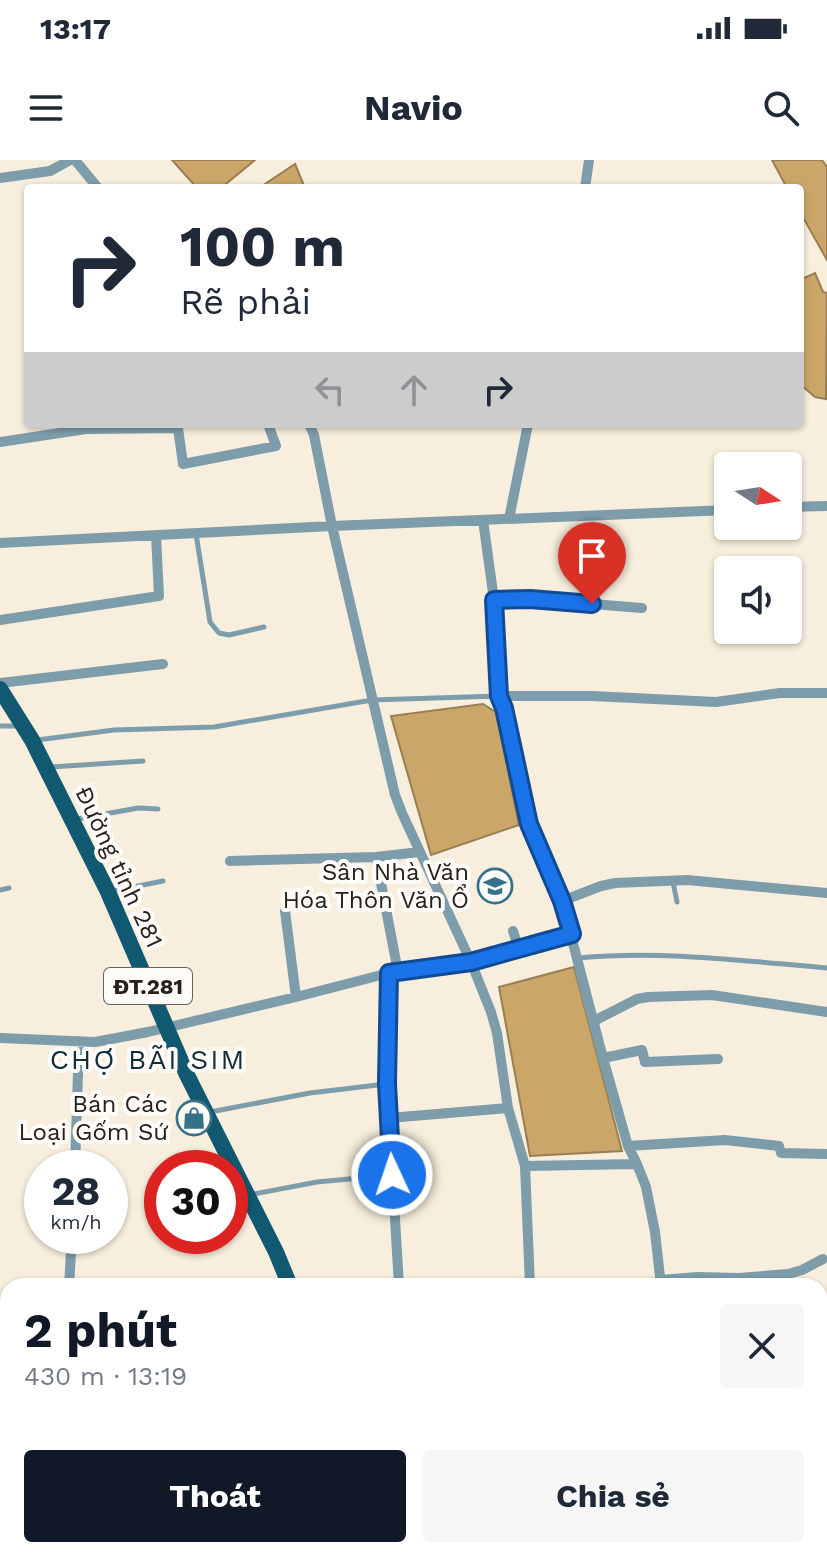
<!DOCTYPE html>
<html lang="vi">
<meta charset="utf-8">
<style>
body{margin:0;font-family:"Work Sans",sans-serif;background:#f6f6f7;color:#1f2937;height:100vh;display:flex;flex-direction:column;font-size:30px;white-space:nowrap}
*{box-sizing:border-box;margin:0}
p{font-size:26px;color:#747a83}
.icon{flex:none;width:44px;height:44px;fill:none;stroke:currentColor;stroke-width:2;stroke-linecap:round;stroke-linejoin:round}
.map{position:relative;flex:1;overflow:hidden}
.details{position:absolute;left:0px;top:1118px;width:828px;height:280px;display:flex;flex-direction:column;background:#fff;border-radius:24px 24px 0 0;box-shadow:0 2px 6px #0004}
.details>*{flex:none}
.top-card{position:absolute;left:24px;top:24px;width:780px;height:244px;border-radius:8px;box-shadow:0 2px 6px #0004;background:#fff;color:#1f2937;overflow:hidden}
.needle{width:52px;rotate:102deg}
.fabs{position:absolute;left:714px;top:292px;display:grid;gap:16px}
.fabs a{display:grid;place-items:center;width:88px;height:88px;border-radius:8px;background:#fff;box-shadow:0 2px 6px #0004;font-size:40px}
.speed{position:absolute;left:24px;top:990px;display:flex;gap:16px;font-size:40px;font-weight:700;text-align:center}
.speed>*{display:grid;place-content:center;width:104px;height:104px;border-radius:50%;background:#fff;box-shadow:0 2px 6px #0004;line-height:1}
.speed small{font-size:20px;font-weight:400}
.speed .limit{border:12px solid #d22;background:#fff;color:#111}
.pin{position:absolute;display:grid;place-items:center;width:68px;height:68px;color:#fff;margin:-82px -34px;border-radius:50% 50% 50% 0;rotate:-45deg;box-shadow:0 0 8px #0007}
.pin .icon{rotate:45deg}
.me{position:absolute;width:88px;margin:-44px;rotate:357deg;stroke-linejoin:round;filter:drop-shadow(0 0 6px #0008)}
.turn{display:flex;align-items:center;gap:28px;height:168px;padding:0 24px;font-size:36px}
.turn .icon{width:104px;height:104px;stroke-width:2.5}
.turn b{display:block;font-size:56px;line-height:68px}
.lanes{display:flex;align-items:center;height:76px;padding:0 24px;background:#0003;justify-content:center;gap:40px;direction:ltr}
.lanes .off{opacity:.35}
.round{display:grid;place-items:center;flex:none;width:84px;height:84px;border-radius:8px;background:#f6f6f7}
.overview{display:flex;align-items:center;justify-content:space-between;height:136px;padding:0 24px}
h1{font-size:48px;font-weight:700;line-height:60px;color:#111827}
.primary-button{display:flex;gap:16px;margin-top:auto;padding:16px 24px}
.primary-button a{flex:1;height:92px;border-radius:8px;background:#111827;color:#fff;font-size:32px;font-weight:700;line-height:92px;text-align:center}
.primary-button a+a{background:#f6f6f7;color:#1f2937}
.status{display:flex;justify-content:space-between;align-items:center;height:56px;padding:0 40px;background:#fff;direction:ltr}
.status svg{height:22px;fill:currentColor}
header{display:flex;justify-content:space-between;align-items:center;height:104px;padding:0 24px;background:#fff;font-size:36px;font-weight:700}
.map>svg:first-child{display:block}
</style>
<div class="status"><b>13:17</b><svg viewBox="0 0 49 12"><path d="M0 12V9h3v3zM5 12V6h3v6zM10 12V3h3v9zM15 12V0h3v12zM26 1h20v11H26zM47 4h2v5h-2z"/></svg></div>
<header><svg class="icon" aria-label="menu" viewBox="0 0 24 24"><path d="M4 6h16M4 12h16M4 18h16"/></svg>Navio<svg class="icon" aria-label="search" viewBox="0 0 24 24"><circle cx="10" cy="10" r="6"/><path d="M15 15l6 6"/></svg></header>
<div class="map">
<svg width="827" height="1398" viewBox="0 0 827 1398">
<rect width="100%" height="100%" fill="#f8eedd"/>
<path fill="#cba669" stroke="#997e52" stroke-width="2" d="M 172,0 L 255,0 L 221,28 L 197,28 Z
M 772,0 L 822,0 L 827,7 L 827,100 L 800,52 L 800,28 L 787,28 Z
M 295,4 L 305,28 L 259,28 Z
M 815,113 L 823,132 L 827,133 L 826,239 L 815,237 L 800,224 L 800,120 Z
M 483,544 L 496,552 L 519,665 L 431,695 L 391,556 Z
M 574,807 L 622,991 L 530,996 L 499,827 Z"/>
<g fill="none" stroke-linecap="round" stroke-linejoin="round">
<path stroke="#a59e91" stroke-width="2" stroke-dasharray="4 4" stroke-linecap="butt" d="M 620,1398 L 620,1390"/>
<path stroke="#7e9dab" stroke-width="5" d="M 196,374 L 210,462 L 219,473 L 229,475 L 264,467
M 0,566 L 18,566
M 37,580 L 114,570 L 214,567 L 372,540 L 499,536
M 51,607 L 143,601
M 77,659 L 138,648 L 158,649
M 673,722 L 677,742
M 0,730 L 9,728
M 113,731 L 163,721
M 578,798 C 661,790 744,801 827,808
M 157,836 L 172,827
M 210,952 L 310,933 L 386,924
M 249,1035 L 317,1022 L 392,1015"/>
<path stroke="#7e9dab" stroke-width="10" d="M 75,0 L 98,28
M 0,18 L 50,11 L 70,0
M 585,28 L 589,0
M 309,264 L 314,275 L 332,366 L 395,635 L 402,653 L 471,802 L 491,852 L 497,873 L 508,948 L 525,1006 L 530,1126
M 0,282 L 86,269 L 178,268 L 183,304 L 276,286 L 268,264
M 788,347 L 827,346
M 509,359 L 528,264
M 483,360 L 494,440 L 499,536 L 504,548 L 529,664 L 562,741 L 603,898 L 628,986 L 637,1004 L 646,1027 L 655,1072 L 661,1126
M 0,383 L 332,366 L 728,350
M 494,440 L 542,440 L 642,448
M 0,460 L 159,436 L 156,375
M 0,523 L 163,504
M 499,536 L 592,536 L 716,542 L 780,533 L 827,533
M 376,697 L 398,812
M 230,701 L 376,697 L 420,692
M 562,741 L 601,726 L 615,723 L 687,720 L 827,733
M 285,751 L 296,837
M 513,771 L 519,789
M 389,813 L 387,924 L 399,1126
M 594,861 L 637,839 L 648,837 L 712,835 L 827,852
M 0,878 L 95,882 L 148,872 L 296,837 L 389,813 L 471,802 L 572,774
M 603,898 L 642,890 L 645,902 L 718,899
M 389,958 L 508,948
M 628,986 L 725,980 L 779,986 L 781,993 L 827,994
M 525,1006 L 637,1004
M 75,1008 L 79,881
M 660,1120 L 698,1117 L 739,1118 L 788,1114 L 802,1110 L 823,1099
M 69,1126 L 72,1076
M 820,1172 L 827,1171
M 49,1398 L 49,1390"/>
<path stroke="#115971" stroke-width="16" d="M 0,529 L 32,580 L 108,732 L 187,915 L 276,1092 L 290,1126
M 376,1390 L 378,1398"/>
</g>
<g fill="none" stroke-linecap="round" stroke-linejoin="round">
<g stroke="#114b97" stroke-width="20">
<path id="route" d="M 392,1015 L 387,924 L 389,813 L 471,802 L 572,774 L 562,741 L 529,664 L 504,548 L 499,536 L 494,440 L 530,439 L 592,444"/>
</g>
<use href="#route" stroke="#1a73e8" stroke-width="14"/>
</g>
<defs>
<g id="school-ring" transform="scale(1.8)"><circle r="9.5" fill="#fefcf9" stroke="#357289" stroke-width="1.5"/><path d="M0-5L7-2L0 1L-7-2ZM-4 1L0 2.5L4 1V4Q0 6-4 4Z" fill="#357289"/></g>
<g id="shop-ring" transform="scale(1.8)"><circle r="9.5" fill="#fefcf9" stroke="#357289" stroke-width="1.5"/><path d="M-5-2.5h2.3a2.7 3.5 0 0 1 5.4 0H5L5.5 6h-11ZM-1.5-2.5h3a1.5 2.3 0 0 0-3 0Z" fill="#357289"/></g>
</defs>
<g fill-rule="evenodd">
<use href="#school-ring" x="495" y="726"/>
<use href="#shop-ring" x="194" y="958"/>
</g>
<g text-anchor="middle" stroke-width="8" stroke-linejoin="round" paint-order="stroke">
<rect fill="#fefcf9" stroke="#66635e" stroke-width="2" x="104" y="808" width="88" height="36" rx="6"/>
<g font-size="22" font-weight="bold" fill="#25211b">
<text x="148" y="834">ĐT.281</text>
</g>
<g font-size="24" fill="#25211b" stroke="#fefcf9">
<text transform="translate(119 707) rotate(65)" y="8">Đường tỉnh 281</text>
</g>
<g font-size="24" fill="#25211b" stroke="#fefcf9" text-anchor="end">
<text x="469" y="720">Sân Nhà Văn<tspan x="469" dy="28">Hóa Thôn Văn Ổ</tspan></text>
<text x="168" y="952">Bán Các<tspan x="168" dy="28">Loại Gốm Sứ</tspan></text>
</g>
<g font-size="28" letter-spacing="2" fill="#112e39" stroke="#fefcf9">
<text x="148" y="909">CHỢ BÃI SIM</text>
</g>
</g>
</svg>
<div class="fabs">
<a><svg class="needle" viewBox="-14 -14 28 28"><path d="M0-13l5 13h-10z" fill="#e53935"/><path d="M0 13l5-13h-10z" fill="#747a83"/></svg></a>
<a><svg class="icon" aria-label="sound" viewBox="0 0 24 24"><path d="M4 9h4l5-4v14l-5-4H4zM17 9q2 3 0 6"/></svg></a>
</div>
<div class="speed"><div>28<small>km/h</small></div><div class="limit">30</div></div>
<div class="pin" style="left:592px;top:444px;background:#d93025"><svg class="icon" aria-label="arrive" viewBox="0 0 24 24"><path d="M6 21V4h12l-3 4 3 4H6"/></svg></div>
<svg class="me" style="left:392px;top:1015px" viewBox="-20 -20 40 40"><circle r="17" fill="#1a73e8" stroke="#fff" stroke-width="3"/><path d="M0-11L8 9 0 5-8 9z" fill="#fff"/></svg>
<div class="top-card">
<div class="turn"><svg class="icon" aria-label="right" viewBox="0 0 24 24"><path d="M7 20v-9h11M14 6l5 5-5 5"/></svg><div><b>100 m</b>Rẽ phải</div></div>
<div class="lanes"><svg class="icon off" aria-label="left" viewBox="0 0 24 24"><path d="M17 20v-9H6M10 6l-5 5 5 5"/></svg><svg class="icon off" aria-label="ahead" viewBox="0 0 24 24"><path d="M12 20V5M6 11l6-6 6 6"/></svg><svg class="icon" aria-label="right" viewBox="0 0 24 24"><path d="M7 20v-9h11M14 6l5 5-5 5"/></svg></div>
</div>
<section class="details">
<div class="overview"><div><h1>2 phút</h1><p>430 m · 13:19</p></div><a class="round"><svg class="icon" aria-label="close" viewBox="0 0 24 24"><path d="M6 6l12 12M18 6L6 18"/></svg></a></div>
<div class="primary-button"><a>Thoát</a><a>Chia sẻ</a></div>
</section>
</div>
